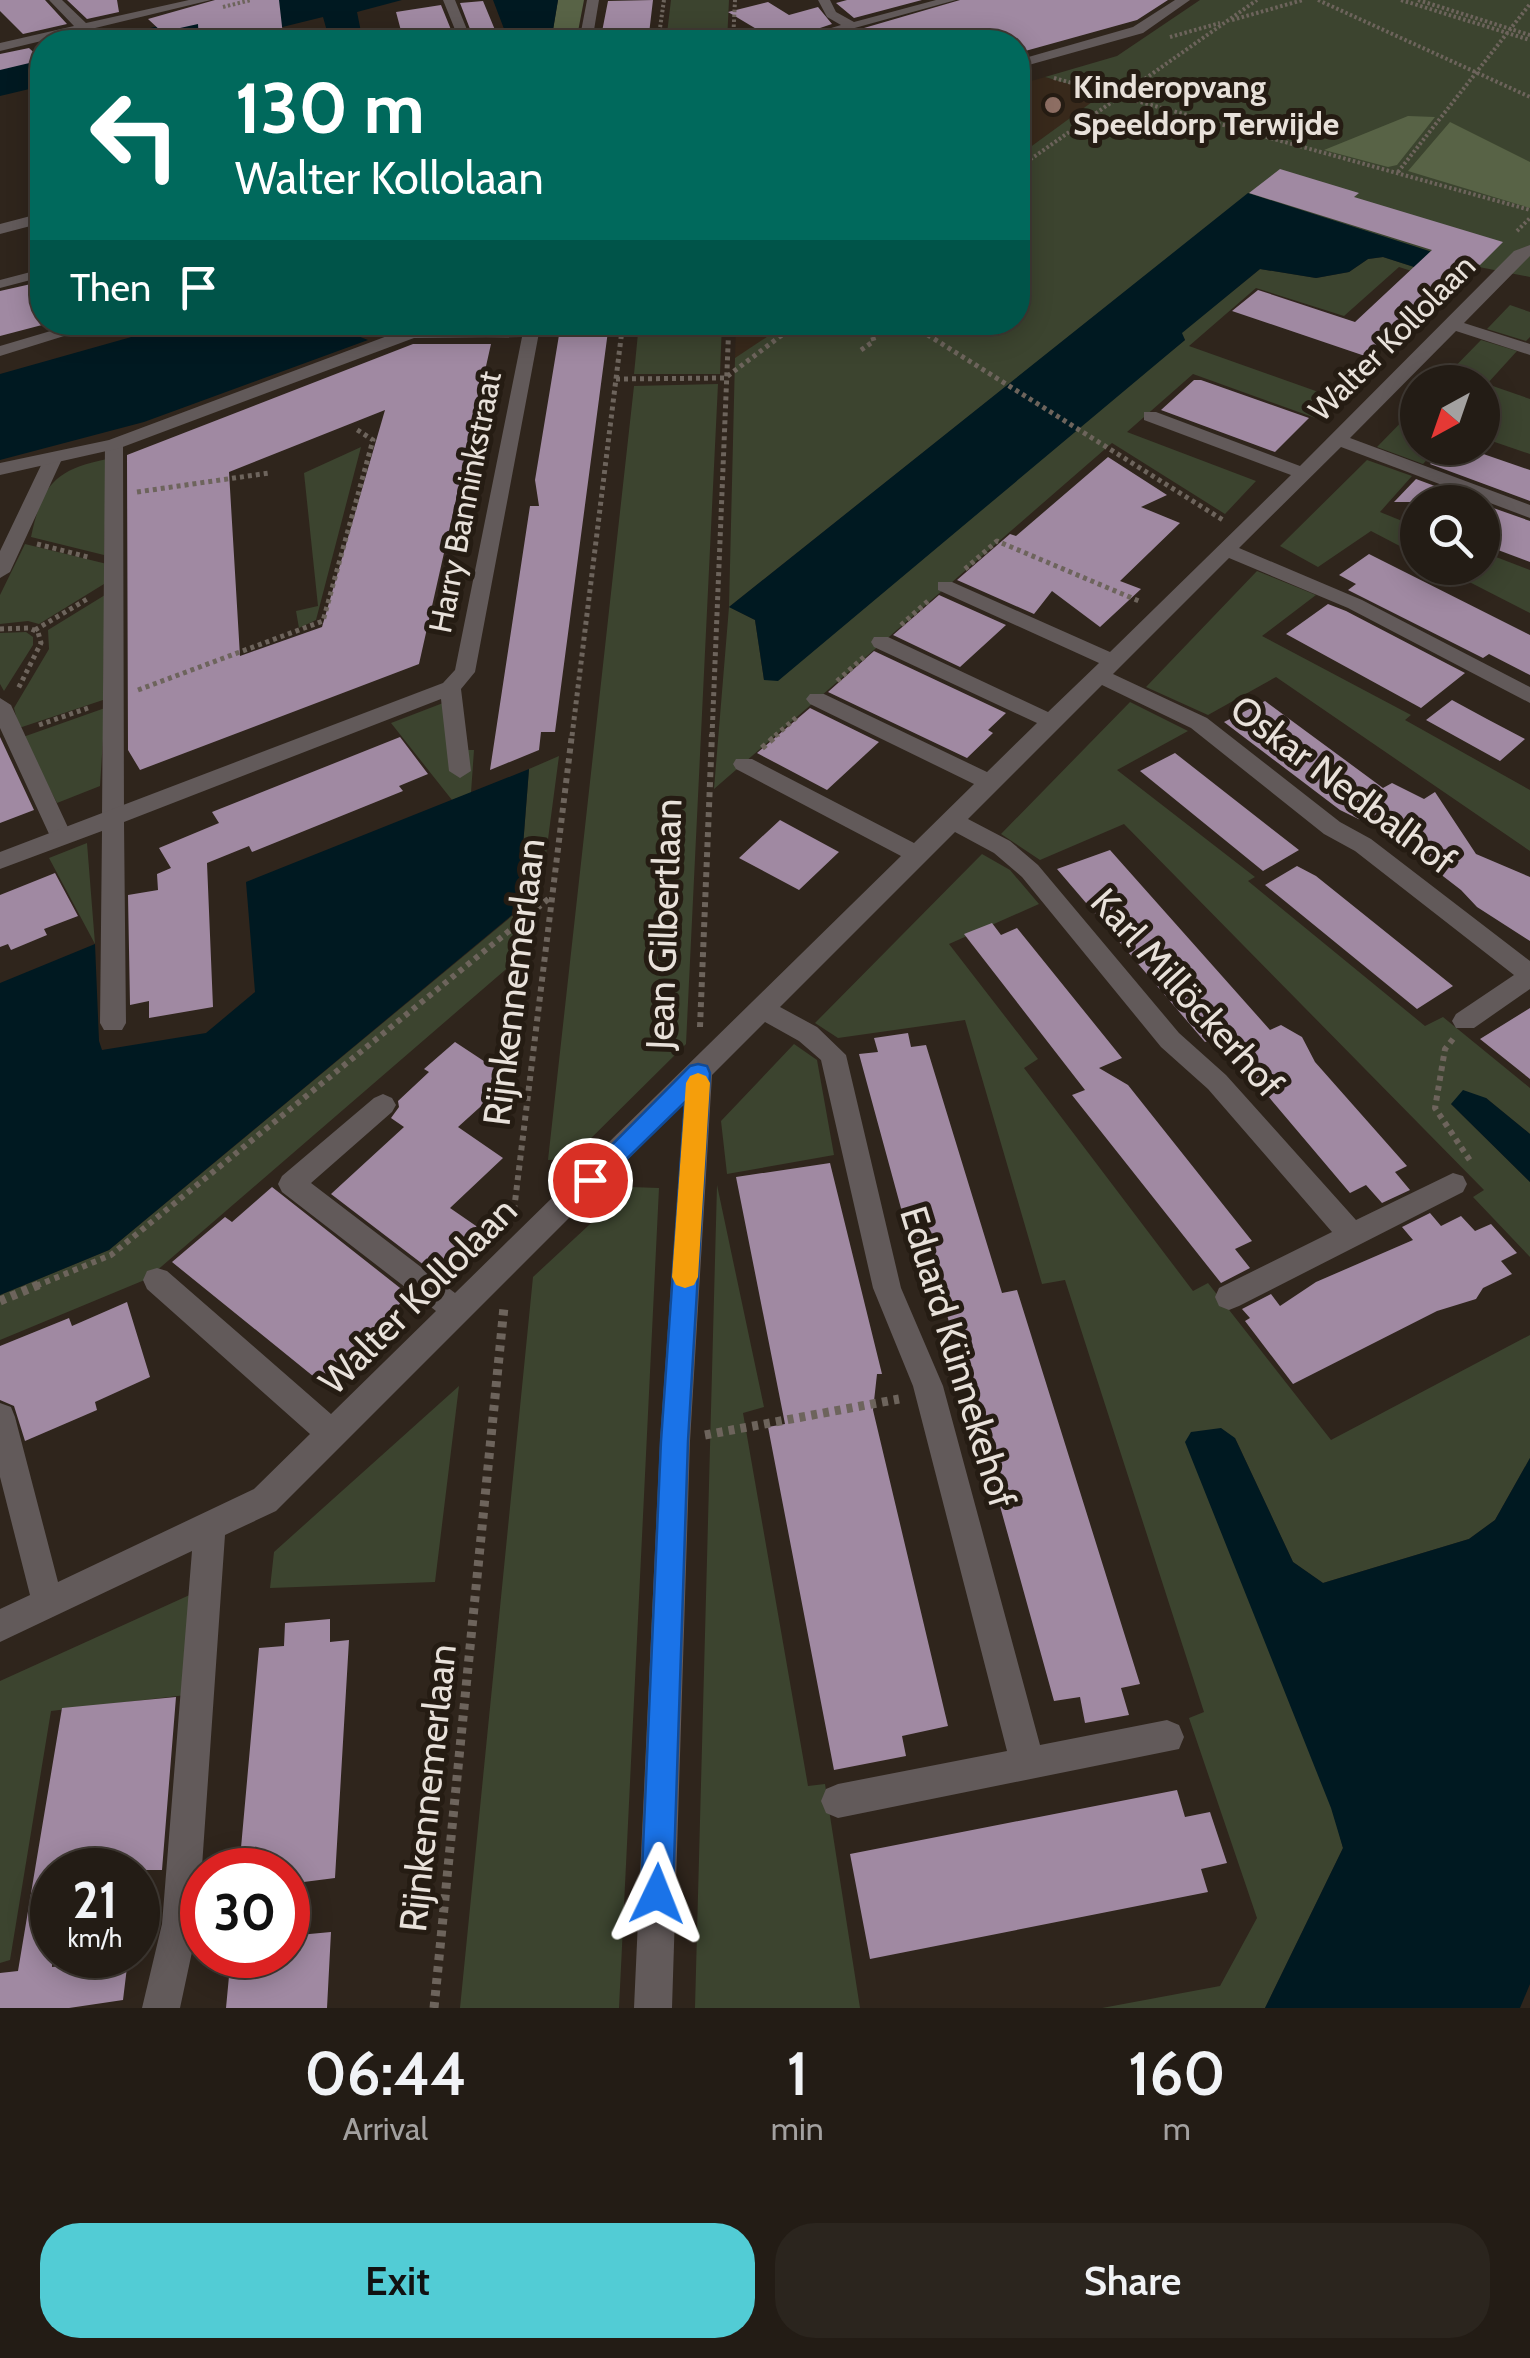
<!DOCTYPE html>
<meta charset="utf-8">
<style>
body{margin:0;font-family:Cabin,sans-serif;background:#2b251e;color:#f1f3f6;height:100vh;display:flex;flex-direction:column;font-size:38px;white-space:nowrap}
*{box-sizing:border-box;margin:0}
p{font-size:32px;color:#a3a1a0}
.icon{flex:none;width:55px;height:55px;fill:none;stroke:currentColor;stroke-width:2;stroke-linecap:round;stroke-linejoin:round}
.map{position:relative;height:2008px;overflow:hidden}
.sheet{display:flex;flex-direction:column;background:#231c15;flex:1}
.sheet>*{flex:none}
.banner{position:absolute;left:30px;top:30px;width:1000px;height:305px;border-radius:40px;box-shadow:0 5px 25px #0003,0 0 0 2px #403a34;background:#00695c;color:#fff;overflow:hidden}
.needle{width:65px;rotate:220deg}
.controls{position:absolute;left:1400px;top:365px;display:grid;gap:20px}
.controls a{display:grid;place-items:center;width:100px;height:100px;border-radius:50%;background:#231c15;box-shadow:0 5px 25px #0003,0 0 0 2px #403a34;font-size:50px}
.speed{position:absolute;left:30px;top:1848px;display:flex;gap:20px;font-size:50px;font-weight:700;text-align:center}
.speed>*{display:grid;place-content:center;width:130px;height:130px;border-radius:50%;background:#231c15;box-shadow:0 5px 25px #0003,0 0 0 2px #403a34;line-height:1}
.speed small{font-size:25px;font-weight:400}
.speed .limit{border:15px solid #d22;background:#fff;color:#111}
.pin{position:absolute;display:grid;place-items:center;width:85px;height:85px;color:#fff;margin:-42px;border:5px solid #fff;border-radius:50%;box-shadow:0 2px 10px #0007}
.me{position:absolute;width:110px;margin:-55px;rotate:2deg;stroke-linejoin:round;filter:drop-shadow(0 0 8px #0008)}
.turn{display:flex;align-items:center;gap:35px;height:210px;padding:0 40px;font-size:45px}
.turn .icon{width:130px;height:130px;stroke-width:2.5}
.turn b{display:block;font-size:70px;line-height:85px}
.then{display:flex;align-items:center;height:95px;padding:0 40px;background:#0003;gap:20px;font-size:38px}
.eta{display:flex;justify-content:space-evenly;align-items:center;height:170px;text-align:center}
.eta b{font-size:60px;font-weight:600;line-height:70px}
.primary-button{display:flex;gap:20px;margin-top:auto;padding:20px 40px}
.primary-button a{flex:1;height:115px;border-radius:40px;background:#52ccd5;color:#111;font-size:40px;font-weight:600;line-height:115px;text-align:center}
.primary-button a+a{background:#2b251e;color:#f1f3f6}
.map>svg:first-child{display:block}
</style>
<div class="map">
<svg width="1530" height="2008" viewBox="0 0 1530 2008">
<rect width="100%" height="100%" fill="#2f251c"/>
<path fill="#38291b" d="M 1045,77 L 1104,94 L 1018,156 L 1018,85 Z
M 736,323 L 788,323 L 738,359 L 735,358 Z"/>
<path fill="#3c442f" d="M 671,0 L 729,0 L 727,42 L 666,42 Z
M 1200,0 L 1530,0 L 1530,277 L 1479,267 L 1248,194 L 729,607 L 755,620 L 764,680 L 1185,340 L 1181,333 L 1260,269 L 1316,278 L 1349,272 L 1368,259 L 1383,257 L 1458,281 L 1455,285 L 1399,267 L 1344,316 L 1256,288 L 1189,346 L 1341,400 L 1321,420 L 1193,374 L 1127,432 L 1256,481 L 1225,514 L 1112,443 L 714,789 L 729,607 L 735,358 L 788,323 L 1018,322 L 1018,156 L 1103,94 L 1045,77 L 1117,56 Z
M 1510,305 L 1530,312 L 1530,337 L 1526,341 L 1487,329 Z
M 639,323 L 722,323 L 720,374 L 634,374 Z
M 1481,340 L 1517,351 L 1487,384 L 1530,399 L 1530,454 L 1483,438 L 1482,382 L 1440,382 Z
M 718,384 L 686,1044 L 570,1159 L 548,1160 L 634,386 Z
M 1417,406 L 1418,448 L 1438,448 L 1423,464 L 1377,447 Z
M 361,447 L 316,620 L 299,628 L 296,611 L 318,606 L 304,473 Z
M 107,459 L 104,555 L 31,537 C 42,485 54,470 107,459 Z
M 1367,460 L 1412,476 L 1380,512 L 1417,527 L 1417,555 L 1371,531 L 1318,567 L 1280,546 Z
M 25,544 L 107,564 L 104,584 L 39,624 L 28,621 L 0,624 L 0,595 Z
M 1483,552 L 1530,570 L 1530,613 L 1442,568 L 1482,568 Z
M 1257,571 L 1316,595 L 1262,636 L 1411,715 L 1405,720 L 1530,790 L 1530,851 L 1276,677 L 1208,715 L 1146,687 Z
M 105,595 L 103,700 L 19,728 L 14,708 L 49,649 L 48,630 Z
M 26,632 L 33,637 L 33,645 L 4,691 L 0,684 L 0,633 Z
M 1130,702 L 1188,731 L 1117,770 L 1255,877 L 1248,881 L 1425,1026 L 1443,1017 L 1530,1088 L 1530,1134 L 1486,1098 L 1451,1104 L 1530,1182 L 1530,1257 L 1473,1197 L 1484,1190 L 1124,824 L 1040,860 L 1001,834 Z
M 443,703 L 450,750 L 474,750 L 471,793 L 452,800 L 391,723 Z
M 105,708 L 100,786 L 57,803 L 23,737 Z
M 559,756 L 534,945 L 147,1279 L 0,1340 L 0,1295 L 109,1250 L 518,911 L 529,769 Z
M 87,843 L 95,944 L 49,858 Z
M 982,854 L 1010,870 L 1039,904 L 949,944 L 1038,1059 L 1024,1068 L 1193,1291 L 1208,1283 L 1331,1440 L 1530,1335 L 1530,1458 L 1495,1520 L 1469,1539 L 1323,1583 L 1293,1562 L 1235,1438 L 1343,1848 L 1265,2008 L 1102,2008 L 1220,1986 L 1257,1918 L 1189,1718 L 1204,1712 L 1065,1280 L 1042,1284 L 965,1020 L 838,1038 L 815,1023 Z
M 794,1044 L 817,1060 L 834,1155 L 727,1174 L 721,1121 Z
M 717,1185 L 764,1407 L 743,1413 L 808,1786 L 825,1784 L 860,2008 L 695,2008 Z
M 630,1187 L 659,1188 L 619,2008 L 460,2008 L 533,1277 Z
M 459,1386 L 435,1582 L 270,1588 L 274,1552 Z
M 194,1593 L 186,1695 L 51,1711 L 10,1960 L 0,1963 L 0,1681 Z"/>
<path fill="#586346" d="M 558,0 L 584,0 L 576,42 L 551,42 Z
M 1408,116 L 1435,117 L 1397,165 L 1388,167 L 1324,150 Z
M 1450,122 L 1530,162 L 1530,208 L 1408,171 Z"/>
<path fill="#001921" d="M 272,0 L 402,0 L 357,12 L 363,42 L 330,42 L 323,17 L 221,42 L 89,42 Z
M 493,0 L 558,0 L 551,42 L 509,42 Z
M 42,53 L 42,86 L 0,96 L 0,63 Z
M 1248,193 L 1479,267 L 1464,283 L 1383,257 L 1368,259 L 1349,272 L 1316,278 L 1260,269 L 1182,333 L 1185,340 L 778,681 L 764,680 L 755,620 L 729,607 Z
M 181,323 L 325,323 L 368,340 L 144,422 L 0,460 L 0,374 Z
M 529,769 L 518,910 L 109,1250 L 0,1295 L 0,983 L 95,944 L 99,1041 L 102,1050 L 206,1033 L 255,992 L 246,882 Z
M 1463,1090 L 1486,1098 L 1530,1134 L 1530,1182 L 1451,1104 Z
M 1221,1428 L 1235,1438 L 1293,1562 L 1323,1583 L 1469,1539 L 1495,1520 L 1530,1458 L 1530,1984 L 1520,2008 L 1265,2008 L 1343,1848 L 1331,1808 L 1185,1442 L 1191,1432 Z"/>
<path fill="#a089a2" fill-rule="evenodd" d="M 0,0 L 45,0 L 67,24 L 23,34 L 0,11 Z
M 67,0 L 117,0 L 119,12 L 87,19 Z
M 215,0 L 279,0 L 283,35 L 274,34 L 267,42 L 199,42 L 198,24 L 162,32 L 148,19 Z
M 653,0 L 648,42 L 600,42 L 608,1 Z
M 847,0 L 922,0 L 854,18 L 836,3 Z
M 960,0 L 1168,0 L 1137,20 L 1018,53 L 1018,42 L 816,42 Z
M 483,1 L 500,42 L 475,42 L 460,3 Z
M 768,2 L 789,15 L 818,7 L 832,24 L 778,42 L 728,12 Z
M 441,5 L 456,42 L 404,42 L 396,12 Z
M 29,48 L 42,60 L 0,70 L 0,54 Z
M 1280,169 L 1359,193 L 1354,197 L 1503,242 L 1480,265 L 1467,261 L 1365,356 L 1232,311 L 1258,290 L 1355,322 L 1432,250 L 1249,193 Z
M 31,284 L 42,298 L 42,325 L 0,336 L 0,291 Z
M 561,323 L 598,323 L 597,331 L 608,331 L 555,732 L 541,732 L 539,750 L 490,770 L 530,506 L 539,506 L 535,480 Z
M 413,344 L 491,344 L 419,664 L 140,770 L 128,750 L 127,455 ZM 385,410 L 322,627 L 240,656 L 229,472 Z
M 1194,380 L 1201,380 L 1309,418 L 1275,452 L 1161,410 Z
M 1446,448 L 1466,448 L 1530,470 L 1530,501 L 1430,464 Z
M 1108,457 L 1167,495 L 1141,507 L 1180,523 L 1120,581 L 1141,589 L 1100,627 L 1052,591 L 1034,614 L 957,580 L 1010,534 L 1016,536 Z
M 1416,479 L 1478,502 L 1394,502 Z
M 1482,504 L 1530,521 L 1530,562 L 1482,544 Z
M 1369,554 L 1530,635 L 1530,675 L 1489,654 L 1483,658 L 1348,590 L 1356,584 L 1339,575 Z
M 939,595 L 1006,625 L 960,667 L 893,635 Z
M 1328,604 L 1346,611 L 1465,673 L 1421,708 L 1286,634 Z
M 874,651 L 1006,713 L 988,730 L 993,733 L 967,758 L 828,692 Z
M 1452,700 L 1487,719 L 1525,739 L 1500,761 L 1426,720 Z
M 1265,701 L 1383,788 L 1392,783 L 1424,799 L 1435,792 L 1476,854 L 1530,877 L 1530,941 L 1477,907 L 1461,890 L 1387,833 L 1340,810 L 1224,722 Z
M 810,708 L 879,742 L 827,790 L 757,753 Z
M 0,737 L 34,810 L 0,823 Z
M 400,737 L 428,774 L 399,786 L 403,791 L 252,852 L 249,846 L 207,863 L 213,1007 L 149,1018 L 149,1001 L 130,1005 L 128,895 L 158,890 L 157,874 L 171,868 L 159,848 L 219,823 L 212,812 Z
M 1175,753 L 1272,829 L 1299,850 L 1263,871 L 1140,771 Z
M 780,820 L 839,852 L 799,890 L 739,858 Z
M 1110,850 L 1270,1030 L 1281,1025 L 1302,1037 L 1315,1062 L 1407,1166 L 1395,1172 L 1410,1190 L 1382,1203 L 1366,1185 L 1350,1193 L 1218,1037 L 1205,1042 L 1057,869 Z
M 1297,866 L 1316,876 L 1453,986 L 1417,1009 L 1265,885 Z
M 55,873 L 78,916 L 44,929 L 47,935 L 11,950 L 8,944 L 0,947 L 0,895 Z
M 992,923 L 1001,935 L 1017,928 L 1122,1058 L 1099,1068 L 1128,1085 L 1252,1241 L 1235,1249 L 1250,1268 L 1221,1283 L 1072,1095 L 1085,1090 L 964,934 Z
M 1530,1008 L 1530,1079 L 1480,1039 Z
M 908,1033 L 911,1047 L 926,1045 L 1002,1293 L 1017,1290 L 1140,1684 L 1121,1688 L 1129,1715 L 1085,1723 L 1080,1697 L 1054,1701 L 939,1286 L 923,1289 L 859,1054 L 878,1052 L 874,1038 Z
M 455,1042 L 511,1079 L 458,1127 L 503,1158 L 450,1208 L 479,1228 L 433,1272 L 331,1194 L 404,1127 L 391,1118 L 399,1107 L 398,1101 L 429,1072 L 424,1069 Z
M 830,1163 L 882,1374 L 877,1374 L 873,1410 L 948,1726 L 902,1736 L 906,1756 L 834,1770 L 768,1427 L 785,1424 L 736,1177 Z
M 272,1187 L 409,1295 L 372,1330 L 377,1334 L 324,1385 L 172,1262 L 225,1217 L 232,1222 Z
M 1430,1213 L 1441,1226 L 1461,1216 L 1475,1231 L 1491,1224 L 1517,1253 L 1501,1261 L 1512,1274 L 1483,1288 L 1476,1299 L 1437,1311 L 1293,1384 L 1245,1321 L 1250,1318 L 1242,1309 L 1271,1294 L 1280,1306 L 1316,1282 L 1413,1240 L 1402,1227 Z
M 127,1302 L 150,1377 L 95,1402 L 97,1410 L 25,1441 L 14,1406 L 0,1400 L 0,1346 L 69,1318 L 72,1326 Z
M 330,1619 L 330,1642 L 349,1640 L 335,1878 L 288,1884 L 288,1870 L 239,1870 L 259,1648 L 284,1646 L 285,1623 Z
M 176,1697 L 162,1870 L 52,1870 L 52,1967 L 128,1959 L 123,2000 L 69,2008 L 0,2008 L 0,1973 L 18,1971 L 62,1708 Z
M 1177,1790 L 1185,1817 L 1210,1812 L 1227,1863 L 1201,1869 L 1208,1892 L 870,1959 L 850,1854 Z
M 331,1932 L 327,2008 L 226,2008 L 231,1955 L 288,1955 L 288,1936 Z"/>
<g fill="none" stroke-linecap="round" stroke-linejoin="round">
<path stroke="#6d645c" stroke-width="4" stroke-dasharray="2.5 2.5" stroke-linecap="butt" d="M 1318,0 L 1530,97
M 1401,0 L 1530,40
M 1418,0 L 1530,35
M 223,7 L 251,0
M 1232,20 L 1303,0
M 1170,37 L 1220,23
M 658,42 L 664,0
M 733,42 L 735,0
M 1054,78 L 1530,210
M 1018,168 L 1257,0
M 1398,172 L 1530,4
M 1517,231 L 1530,218"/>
<path stroke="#6d645c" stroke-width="5" stroke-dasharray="4 4" stroke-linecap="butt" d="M 907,322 L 1223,520
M 861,350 L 874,341 L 868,322
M 616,379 L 725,378 L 799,322
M 137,492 L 269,473
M 37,544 L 88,557
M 965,569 L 997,541 L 1139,601
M 901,625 L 929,600
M 0,629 L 29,628 L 38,632 L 41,643 L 17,691
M 35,630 L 89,598
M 837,681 L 865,656
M 138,690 L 323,621 L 373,440 L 356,429
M 39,725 L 88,708
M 572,736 L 623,322
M 712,736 L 729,322
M 775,736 L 798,716"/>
<path stroke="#6d645c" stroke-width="6" stroke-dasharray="5 5" stroke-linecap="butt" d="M 762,748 L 778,734
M 700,1027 L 712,734
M 1453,1039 L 1445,1049 L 1435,1108 L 1471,1162
M 514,1210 L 572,734
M 36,1286 L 111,1255 L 552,896"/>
<path stroke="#6d645c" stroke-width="9" stroke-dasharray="6 6" stroke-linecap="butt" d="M 0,1301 L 43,1283
M 705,1435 L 899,1399
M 434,2008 L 504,1307"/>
<path fill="#625a5a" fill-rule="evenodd" d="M 42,269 L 42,277 L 0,288 L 0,280 Z"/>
<path fill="#625a5a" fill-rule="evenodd" d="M 114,439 L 123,444 L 124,816 L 113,824 L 102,816 L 105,444 Z
M 53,454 L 62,459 L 10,572 L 0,578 L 0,551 L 44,459 Z
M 0,698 L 11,705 L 72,836 L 69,842 L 61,844 L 50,836 L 0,728 Z"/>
<path fill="#625a5a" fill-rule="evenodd" d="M 49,0 L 62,0 L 86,23 L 189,0 L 211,0 L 0,51 L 0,43 L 74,26 Z
M 443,0 L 455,0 L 472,42 L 460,42 Z
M 587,0 L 599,0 L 592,42 L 579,42 Z
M 818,0 L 830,0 L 836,12 L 854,22 L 936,0 L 956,0 L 804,42 L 785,42 L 841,25 L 827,17 Z
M 1175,0 L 1190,0 L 1143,33 L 1018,68 L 1018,60 L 1133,27 Z
M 276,37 L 281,38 L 282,42 L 270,42 Z
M 42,213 L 42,223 L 0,234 L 0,224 Z
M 1530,245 L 1530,256 L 1464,323 L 1530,344 L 1530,355 L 1456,331 L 1350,438 L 1530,505 L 1530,518 L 1341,447 L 1239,548 L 1362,600 L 1530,687 L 1530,703 L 1348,608 L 1229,558 L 1113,674 L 1207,718 L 1340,822 L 1371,839 L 1530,961 L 1530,989 L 1474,1028 L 1456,1028 L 1452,1021 L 1456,1014 L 1514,975 L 1355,851 L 1324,834 L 1191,728 L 1102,685 L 968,819 L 1010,841 L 1038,865 L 1179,1033 L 1226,1075 L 1356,1220 L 1453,1173 L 1463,1176 L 1467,1184 L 1463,1192 L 1239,1306 L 1229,1310 L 1219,1306 L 1215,1297 L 1219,1288 L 1332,1232 L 1208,1089 L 1161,1047 L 1022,877 L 994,853 L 955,832 L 780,1007 L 817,1027 L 846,1055 L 901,1288 L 943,1386 L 1040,1745 L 1167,1720 L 1179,1725 L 1184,1737 L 1179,1749 L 838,1818 L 826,1813 L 821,1801 L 826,1789 L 838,1784 L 1007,1751 L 913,1386 L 873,1288 L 821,1060 L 799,1041 L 765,1022 L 712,1075 L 690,1441 L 672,2008 L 634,2008 L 660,1441 L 684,1103 L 276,1511 L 225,1535 L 198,1924 L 180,2008 L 142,2008 L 162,1924 L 192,1551 L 0,1642 L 0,1609 L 30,1595 L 0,1477 L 0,1403 L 11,1407 L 15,1417 L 58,1582 L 254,1489 L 310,1434 L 147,1289 L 143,1280 L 147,1271 L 157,1268 L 167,1271 L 331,1414 L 436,1311 L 282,1192 L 278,1184 L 282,1176 L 374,1098 L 383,1094 L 392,1098 L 396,1105 L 392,1112 L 311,1183 L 455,1293 L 901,856 L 736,769 L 733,764 L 736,759 L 752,759 L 914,843 L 974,784 L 810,704 L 806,699 L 810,694 L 824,694 L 987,772 L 1037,723 L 874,647 L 871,642 L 874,637 L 888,637 L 1048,712 L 1099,663 L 938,590 L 938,582 L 952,582 L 1110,652 L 1291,475 L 1144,420 L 1144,412 L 1156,412 L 1300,466 L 1514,251 Z
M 81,322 L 109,322 L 0,356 L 0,346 Z
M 525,322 L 541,322 L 475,672 L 461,689 L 471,771 L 460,778 L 449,771 L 441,699 L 124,822 L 126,1023 L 122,1030 L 104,1030 L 100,1023 L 102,831 L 0,869 L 0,852 L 443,683 L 455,670 L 522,337 L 414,338 L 120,448 L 0,475 L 0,463 L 109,440 L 406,329 L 524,327 Z"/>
</g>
<path fill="#1a73e8" stroke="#114b97" stroke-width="2.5" d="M 698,1064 L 707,1066 L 710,1073 L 688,1441 L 673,1894 L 669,1906 L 657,1911 L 645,1906 L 641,1894 L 661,1441 L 685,1102 L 598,1187 L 590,1190 L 581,1187 L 577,1180 L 690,1066 Z"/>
<path fill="#f59e0b" d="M 698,1073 L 706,1076 L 710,1083 L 698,1277 L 694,1285 L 685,1288 L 676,1285 L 672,1277 L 686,1083 L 690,1076 Z"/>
<circle fill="#8d6e63" stroke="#251c13" stroke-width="4" cx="1053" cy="105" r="10"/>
<g text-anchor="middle" stroke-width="10" stroke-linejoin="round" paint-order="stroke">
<g font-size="32" font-weight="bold" fill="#e8e1da" stroke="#251c13" text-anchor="start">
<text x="1073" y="98">Kinderopvang<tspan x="1073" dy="37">Speeldorp Terwijde</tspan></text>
</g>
<g font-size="32" fill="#e8e1da" stroke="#251c13">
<text transform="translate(1392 338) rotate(-45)" y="11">Walter Kollolaan</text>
<text transform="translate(465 502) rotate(-79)" y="11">Harry Banninkstraat</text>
</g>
<g font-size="38" fill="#e8e1da" stroke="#251c13">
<text transform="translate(1343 785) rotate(37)" y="13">Oskar Nedbalhof</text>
<text transform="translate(664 924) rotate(-88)" y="13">Jean Gilbertlaan</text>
<text transform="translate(514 982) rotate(-83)" y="13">Rijnkennemerlaan</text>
<text transform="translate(1187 993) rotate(48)" y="13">Karl Millöckerhof</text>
<text transform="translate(418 1296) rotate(-45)" y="13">Walter Kollolaan</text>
<text transform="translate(958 1357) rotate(73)" y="13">Eduard Künnekehof</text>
<text transform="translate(428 1788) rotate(-84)" y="13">Rijnkennemerlaan</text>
</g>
</g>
</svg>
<div class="controls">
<a><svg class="needle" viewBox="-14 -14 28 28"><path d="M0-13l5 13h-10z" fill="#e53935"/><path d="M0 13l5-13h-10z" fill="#a3a1a0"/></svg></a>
<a><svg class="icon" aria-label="search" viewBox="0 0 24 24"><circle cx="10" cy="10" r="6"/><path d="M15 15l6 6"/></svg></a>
</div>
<div class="speed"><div>21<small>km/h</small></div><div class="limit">30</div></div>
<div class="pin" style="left:590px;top:1180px;background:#d93025"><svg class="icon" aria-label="arrive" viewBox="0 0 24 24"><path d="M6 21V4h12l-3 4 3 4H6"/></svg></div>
<svg class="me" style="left:657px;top:1894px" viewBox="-20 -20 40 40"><path d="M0-17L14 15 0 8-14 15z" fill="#1a73e8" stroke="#fff" stroke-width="4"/></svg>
<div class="banner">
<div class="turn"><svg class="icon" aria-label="left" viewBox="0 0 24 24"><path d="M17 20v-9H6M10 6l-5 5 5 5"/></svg><div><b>130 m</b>Walter Kollolaan</div></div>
<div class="then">Then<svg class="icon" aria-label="arrive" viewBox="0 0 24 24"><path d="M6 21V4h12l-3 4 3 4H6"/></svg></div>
</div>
</div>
<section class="sheet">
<div class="eta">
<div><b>06:44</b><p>Arrival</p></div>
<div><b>1</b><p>min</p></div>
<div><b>160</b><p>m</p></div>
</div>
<div class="primary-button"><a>Exit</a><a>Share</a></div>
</section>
